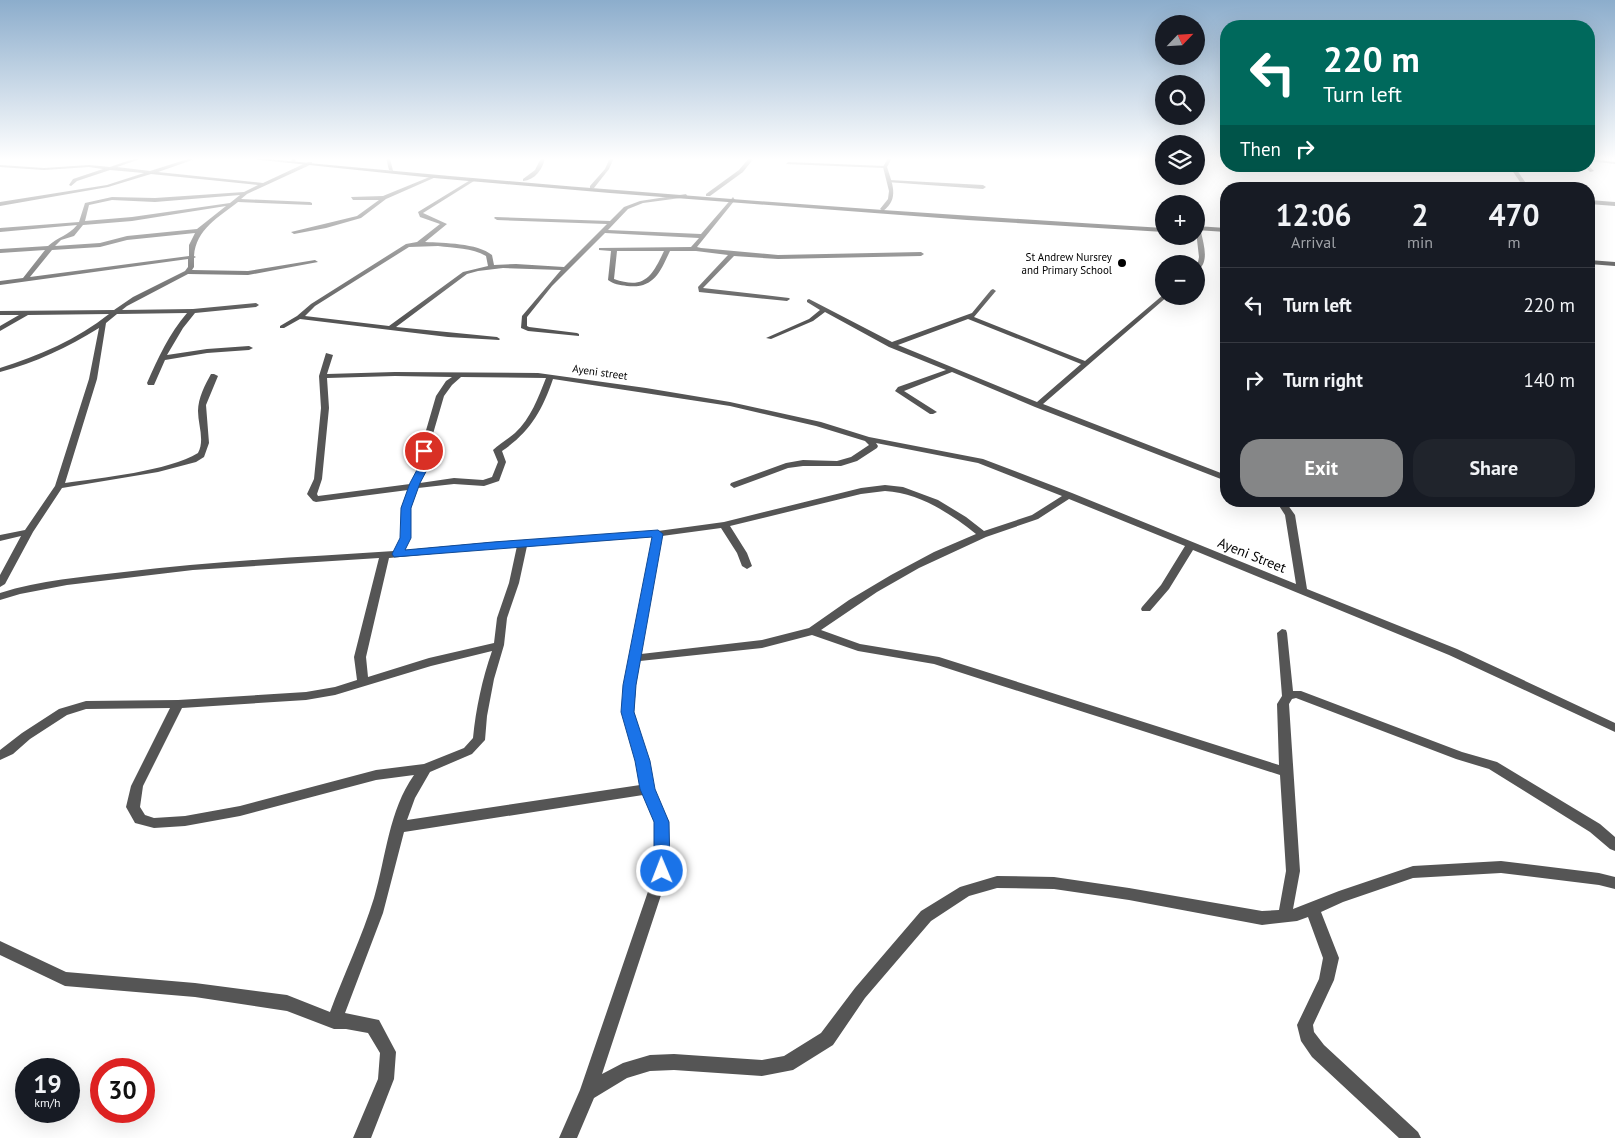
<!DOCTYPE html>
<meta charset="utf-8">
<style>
body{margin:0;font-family:"PT Sans",sans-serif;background:#20242c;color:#f1f3f6;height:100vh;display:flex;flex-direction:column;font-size:19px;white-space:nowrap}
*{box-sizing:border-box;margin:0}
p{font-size:16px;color:#9ea1a6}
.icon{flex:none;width:28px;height:28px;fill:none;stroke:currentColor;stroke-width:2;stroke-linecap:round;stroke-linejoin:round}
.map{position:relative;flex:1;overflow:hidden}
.panel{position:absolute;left:1220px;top:182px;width:375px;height:325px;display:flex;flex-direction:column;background:#171b24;border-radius:20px;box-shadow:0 5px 20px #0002}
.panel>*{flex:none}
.top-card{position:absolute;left:1220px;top:20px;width:375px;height:152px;border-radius:20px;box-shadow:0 5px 20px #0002;background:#00695c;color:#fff;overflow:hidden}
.needle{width:32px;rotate:65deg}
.tools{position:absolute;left:1155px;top:15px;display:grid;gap:10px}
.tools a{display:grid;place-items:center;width:50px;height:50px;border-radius:50%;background:#171b24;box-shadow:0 5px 20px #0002;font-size:25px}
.speed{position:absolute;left:15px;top:1058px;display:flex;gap:10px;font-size:25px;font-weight:700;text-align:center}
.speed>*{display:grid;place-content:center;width:65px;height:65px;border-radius:50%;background:#171b24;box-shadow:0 5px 20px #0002;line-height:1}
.speed small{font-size:12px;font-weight:400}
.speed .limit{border:8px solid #d22;background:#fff;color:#111}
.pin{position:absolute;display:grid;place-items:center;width:42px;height:42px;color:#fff;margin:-21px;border:2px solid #fff;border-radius:50%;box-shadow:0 1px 5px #0007}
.me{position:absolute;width:55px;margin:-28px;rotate:359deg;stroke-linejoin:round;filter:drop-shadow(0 0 4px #0008)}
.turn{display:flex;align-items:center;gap:18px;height:105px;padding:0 20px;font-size:22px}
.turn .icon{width:65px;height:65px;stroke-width:2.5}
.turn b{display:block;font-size:35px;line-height:42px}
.then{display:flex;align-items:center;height:48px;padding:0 20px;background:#0003;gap:10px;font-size:19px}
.eta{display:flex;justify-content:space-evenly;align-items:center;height:85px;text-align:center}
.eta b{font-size:30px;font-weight:700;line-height:35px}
.action{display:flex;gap:10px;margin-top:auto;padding:10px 20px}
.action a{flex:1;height:58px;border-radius:20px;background:#858687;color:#fff;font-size:20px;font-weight:700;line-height:58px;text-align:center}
.action a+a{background:#20242c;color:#f1f3f6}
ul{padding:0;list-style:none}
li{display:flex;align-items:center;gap:15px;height:75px;padding:0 20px;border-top:1px solid #363941}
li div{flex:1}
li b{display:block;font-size:19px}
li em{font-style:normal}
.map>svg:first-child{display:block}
</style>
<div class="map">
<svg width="1615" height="1138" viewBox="0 0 1615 1138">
<rect width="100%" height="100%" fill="#fff"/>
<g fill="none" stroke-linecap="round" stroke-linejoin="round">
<path fill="#555" fill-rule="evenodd" d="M 136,158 L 143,158 L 117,167 L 150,171 L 191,158 L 198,158 L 158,172 L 263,183 L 308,162 L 312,162 L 312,164 L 247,194 L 241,199 L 310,202 L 312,203 L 312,205 L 238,202 C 219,217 196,229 194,256 L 196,257 L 194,258 L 194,267 L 192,270 L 248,271 L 315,260 L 318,262 L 248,275 L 188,274 L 127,306 L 122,310 L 193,309 L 256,303 L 259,305 L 256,307 L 195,313 L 183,328 L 167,355 L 207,349 L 249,346 L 253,348 L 249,350 L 207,353 L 165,360 L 154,385 L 148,385 L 147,383 C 158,358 169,334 187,313 L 117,314 L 106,323 L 97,379 L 65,483 C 100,478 169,471 198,453 C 205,440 198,425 198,411 C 198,398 205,385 211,374 L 214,374 L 218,376 L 206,405 L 209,443 L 204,457 L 196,462 L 158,472 L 62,488 L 33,532 L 5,584 L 0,587 L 0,575 L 21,536 L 0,541 L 0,535 L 25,530 L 55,486 L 89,379 L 99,328 C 68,347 35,363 0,372 L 0,368 C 38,356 78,339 109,314 L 28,315 L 0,331 L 0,326 L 19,315 L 0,315 L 0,311 L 114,310 L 133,297 L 185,271 L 188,267 L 188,259 L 0,285 L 0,281 L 23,278 L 45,250 L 0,253 L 0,249 L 48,246 C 58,237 69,235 77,225 L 0,232 L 0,228 L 79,222 L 85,203 L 112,197 L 155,198 L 244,192 L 258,185 L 151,174 L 108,187 L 0,206 L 0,202 L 107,185 L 144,173 L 110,170 L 77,181 L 71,186 L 69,185 L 73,179 L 103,169 L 89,167 L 44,170 L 0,167 L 0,165 L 44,168 L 89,165 L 110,167 ZM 240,195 L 230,203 L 132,217 L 85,221 L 89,205 L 112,200 L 155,202 ZM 226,206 L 197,229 L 127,236 L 100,243 L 55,246 L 61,240 L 74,236 L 83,225 L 132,221 ZM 195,233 L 189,245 L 189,256 L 30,277 L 52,250 L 100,247 L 127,240 Z
M 292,158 L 296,158 L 295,162 L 291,162 Z
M 386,158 L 390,158 L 393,171 L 389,170 Z
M 541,158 L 545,158 C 543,169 535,180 523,181 L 523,179 L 535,170 Z
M 610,158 L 614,158 L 609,169 L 594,188 L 590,188 L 590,186 L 605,169 Z
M 749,158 L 754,158 L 743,172 L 710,196 L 706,196 L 706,194 L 739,170 Z
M 1589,159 L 1615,162 L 1615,164 L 1589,161 Z
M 788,162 L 885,166 L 887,167 L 885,168 L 786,164 Z
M 1509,166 L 1514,166 L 1530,189 L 1525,189 Z
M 1584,166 L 1589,166 L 1594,171 L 1590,172 Z
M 432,176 L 436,177 L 386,199 L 361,218 L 326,228 L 294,234 L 291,232 L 357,216 L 379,200 L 353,200 L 351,197 L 383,196 Z
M 472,179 L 474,181 L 423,213 L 447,224 L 425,242 C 444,243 477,243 492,255 L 494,265 L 516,264 L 564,267 L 607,224 L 497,220 L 494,218 L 495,217 L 610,221 L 624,207 L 640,201 L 686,194 L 688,197 L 643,203 L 628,209 L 608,230 L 701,234 L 733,197 L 735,200 L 697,247 L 701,248 L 778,255 L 921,252 L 924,254 L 921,256 L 778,259 L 734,256 L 703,288 L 789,298 L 790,299 L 787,301 L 699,292 L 698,287 L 728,255 L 696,251 L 670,251 C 660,272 654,289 627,286 C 620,285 613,284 608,280 L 611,251 L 599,250 L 599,248 L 691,247 L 699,238 L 605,233 L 552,286 L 527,317 L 527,326 L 529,327 L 577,333 L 579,334 L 579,336 L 528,331 L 521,328 L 522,316 L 561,270 L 503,268 L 478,271 L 467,274 L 396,327 L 497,337 L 500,339 L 499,340 L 448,337 L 300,319 L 284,328 L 280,328 L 280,326 L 297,316 L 311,304 L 406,244 L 417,242 L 440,224 L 420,217 L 418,212 ZM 438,246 C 454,248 472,248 486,256 L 488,266 L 463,272 L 389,326 L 305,316 L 315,306 L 409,247 ZM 617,251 L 664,251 C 652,276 645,290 614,279 Z
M 889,180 L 983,185 L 986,187 L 983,189 L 887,182 Z
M 1589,200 L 1615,202 L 1615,206 L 1589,204 Z
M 1198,230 L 1201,232 C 1204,246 1210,263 1196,272 L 1199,257 L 1196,231 Z
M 993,289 L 996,291 L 995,292 L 974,317 L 1085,361 L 1163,295 L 1168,296 L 1043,404 L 1226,475 L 1226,481 L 1035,407 L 952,372 L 904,391 L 937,412 L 933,414 L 930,414 L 895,391 L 898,387 L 946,370 L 889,347 L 825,312 L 813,321 L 771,339 L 766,338 L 809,319 L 820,310 L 807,302 L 807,300 L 809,299 L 892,342 L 972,313 L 991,290 ZM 968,319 L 1081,364 L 1037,402 L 898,345 Z
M 326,353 L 333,355 L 327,374 L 395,372 L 538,373 L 646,388 L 730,402 L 821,422 L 869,437 L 983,459 L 1072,493 L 1296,584 L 1285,515 L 1276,501 L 1285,501 L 1295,515 L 1307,589 L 1457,649 L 1615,723 L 1615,732 L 1449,655 L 1193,550 L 1169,589 L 1150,611 L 1142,611 L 1141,609 L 1142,607 L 1161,585 L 1185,546 L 1069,499 L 1038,519 L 986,537 L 919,568 L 877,592 L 821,630 L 860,644 L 939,657 L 1279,765 L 1277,704 L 1282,696 L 1277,633 L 1282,629 L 1286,630 L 1287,633 L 1293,691 L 1301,691 L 1462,752 L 1497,762 L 1600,824 L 1615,837 L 1615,851 L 1610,849 L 1590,832 L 1489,769 L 1456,759 L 1296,698 L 1292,699 L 1289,704 L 1300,871 L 1293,909 L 1339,891 L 1413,866 L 1501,861 L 1599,873 L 1615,877 L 1615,889 L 1599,885 L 1501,873 L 1413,878 L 1343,902 L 1321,912 L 1339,958 L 1334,980 L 1313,1025 L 1314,1032 L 1324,1045 L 1418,1132 L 1421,1138 L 1399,1138 L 1312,1057 L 1301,1041 L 1297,1025 L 1319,979 L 1323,958 L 1308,917 L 1297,921 L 1262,925 L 1129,900 L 1054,889 L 997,888 L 969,896 L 931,921 L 865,998 L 833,1045 L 793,1070 L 762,1076 L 674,1070 L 650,1071 L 627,1078 L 594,1098 L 577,1138 L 559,1138 L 580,1090 L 655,871 L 655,822 L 643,795 L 404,832 L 383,913 L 345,1013 L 379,1020 L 396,1052 L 394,1079 L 371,1138 L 353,1138 L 378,1079 L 380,1053 L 368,1033 L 346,1029 L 334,1029 L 287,1011 L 195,997 L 65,986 L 0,955 L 0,941 L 66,972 L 195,983 L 287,995 L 330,1012 C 344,974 362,937 374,898 C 386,857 389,810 414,775 L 376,780 L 240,816 L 185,826 L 154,828 L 135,823 L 126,807 L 131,786 L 170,708 L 86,709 L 67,715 L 30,739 L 13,754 L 0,760 L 0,750 L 22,733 L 59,709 L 86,701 L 178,700 L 306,692 L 335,687 L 357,680 L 354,657 L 379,558 L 193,570 L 67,585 L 20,594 L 0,600 L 0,593 C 40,580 83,577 124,572 C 214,561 304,557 394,551 L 401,537 L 401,508 L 408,490 L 316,502 L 313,501 L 307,494 L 314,479 L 321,408 L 319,376 ZM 395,376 L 452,377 L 446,381 L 436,396 L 420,451 L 420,466 L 410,484 L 318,496 L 317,494 L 322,479 L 329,408 L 327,378 ZM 461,377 L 546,378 C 538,398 531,418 515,433 C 508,439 499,444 493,450 L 498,462 L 492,477 L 483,480 L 454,478 L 420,483 L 428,466 L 428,451 L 444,396 L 452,385 ZM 553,379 L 730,406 L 816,426 L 865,441 L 869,445 L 851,457 L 837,461 L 803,460 L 786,463 L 731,483 L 730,485 L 734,488 L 788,468 L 803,466 L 841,466 L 857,461 L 877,448 L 878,446 L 876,443 L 978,463 L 1062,496 L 1032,515 L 984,531 L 966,517 L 938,500 L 903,487 L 885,485 L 861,488 L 724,522 L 658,531 L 493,542 L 405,550 L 411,537 L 411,508 L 418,488 L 454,484 L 484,486 L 499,481 L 506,462 L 502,451 C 530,432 542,411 553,379 ZM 885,491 C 919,493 950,513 976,534 L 934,552 L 891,575 L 849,600 L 809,628 L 762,640 L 641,654 L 662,536 L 721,528 L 737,553 L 742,566 L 747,569 L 752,566 L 747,553 L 730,526 L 861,494 ZM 653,537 L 624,685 L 622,712 L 637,761 L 640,785 L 407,820 L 415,798 L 430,772 L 472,754 L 485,740 L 487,716 L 494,679 L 504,645 L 507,618 L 519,583 L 527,546 ZM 517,546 L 509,583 L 497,618 L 494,643 L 429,658 L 368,677 L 366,657 L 389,558 ZM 812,635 L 858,651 L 934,664 L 1280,775 L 1286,871 L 1279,910 L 1262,911 L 1129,888 L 1054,877 L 997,876 L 960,887 L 921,911 L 855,988 L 821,1033 L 784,1056 L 762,1060 L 674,1054 L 650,1055 L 623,1063 L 602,1074 L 669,871 L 669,822 L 653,789 L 649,761 L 634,712 L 636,685 L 640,661 L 762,648 ZM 492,651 C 482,680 476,708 473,738 L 464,748 L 424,764 L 376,770 L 240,806 L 185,816 L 154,818 L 145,815 L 140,807 L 143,786 L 182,708 L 306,700 L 335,695 L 431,666 Z"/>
<path fill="#555" fill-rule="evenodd" d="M 888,158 L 892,158 L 887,167 C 892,183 900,199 883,211 L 880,209 L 888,199 L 889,191 L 883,167 Z"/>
<path fill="#222" fill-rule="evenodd" d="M 241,158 L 259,158 C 560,188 862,210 1164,228 L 1164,232 L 967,220 L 610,193 L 434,178 Z
M 1196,226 L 1226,228 L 1226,232 L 1196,230 Z
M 1589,260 L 1615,262 L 1615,266 L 1589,264 Z"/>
</g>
<linearGradient id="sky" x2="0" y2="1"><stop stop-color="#8cadcc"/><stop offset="0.5" stop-color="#fff"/><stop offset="1" stop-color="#fff" stop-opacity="0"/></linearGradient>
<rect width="1615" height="318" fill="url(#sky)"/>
<path fill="#1a73e8" stroke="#114b97" d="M 424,448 L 429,451 L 429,466 L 420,483 L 411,508 L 411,538 L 405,550 L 493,542 L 658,530 L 663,534 L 636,685 L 634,712 L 650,761 L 655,789 L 669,822 L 670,871 L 668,876 L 662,878 L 657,876 L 654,871 L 654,822 L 640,789 L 635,761 L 621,712 L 623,685 L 652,537 L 394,557 L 392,554 L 400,538 L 401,508 L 410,483 L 419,466 L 419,451 Z"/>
<circle fill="#000" stroke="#fff" stroke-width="2" cx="1122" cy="263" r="5"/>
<g text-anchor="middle" stroke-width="4" stroke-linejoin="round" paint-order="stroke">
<g font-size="11" fill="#000" stroke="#fff" text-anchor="end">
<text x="1112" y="261">St Andrew Nursrey<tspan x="1112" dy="13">and Primary School</tspan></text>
</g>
<g font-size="11" fill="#000" stroke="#fff">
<text transform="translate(600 372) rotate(8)" y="4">Ayeni street</text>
</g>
<g font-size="14" fill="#000" stroke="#fff">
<text transform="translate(1252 555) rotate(22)" y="5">Ayeni Street</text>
</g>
</g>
</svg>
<div class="tools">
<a><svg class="needle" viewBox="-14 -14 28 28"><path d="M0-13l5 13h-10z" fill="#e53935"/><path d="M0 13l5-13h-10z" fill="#9ea1a6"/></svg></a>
<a><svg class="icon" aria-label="search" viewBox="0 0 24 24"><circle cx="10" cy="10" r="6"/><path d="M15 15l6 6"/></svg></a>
<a><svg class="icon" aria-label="layers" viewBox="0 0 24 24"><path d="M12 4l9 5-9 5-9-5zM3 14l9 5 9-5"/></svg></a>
<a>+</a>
<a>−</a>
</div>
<div class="speed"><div>19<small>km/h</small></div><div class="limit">30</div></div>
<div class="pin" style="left:424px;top:451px;background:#d93025"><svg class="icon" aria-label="arrive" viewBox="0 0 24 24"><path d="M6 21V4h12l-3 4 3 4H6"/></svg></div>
<svg class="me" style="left:662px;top:871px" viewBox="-20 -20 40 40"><circle r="17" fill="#1a73e8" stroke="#fff" stroke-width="3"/><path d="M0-11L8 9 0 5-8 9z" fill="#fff"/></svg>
<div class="top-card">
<div class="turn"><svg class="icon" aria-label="left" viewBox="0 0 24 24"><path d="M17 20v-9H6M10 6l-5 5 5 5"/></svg><div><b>220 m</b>Turn left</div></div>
<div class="then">Then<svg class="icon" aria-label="right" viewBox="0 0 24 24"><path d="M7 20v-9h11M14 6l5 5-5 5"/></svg></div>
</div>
<section class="panel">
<div class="eta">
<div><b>12:06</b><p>Arrival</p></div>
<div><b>2</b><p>min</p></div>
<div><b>470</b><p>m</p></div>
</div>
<ul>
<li><svg class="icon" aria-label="left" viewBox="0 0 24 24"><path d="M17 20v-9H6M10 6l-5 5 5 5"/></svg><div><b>Turn left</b></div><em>220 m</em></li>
<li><svg class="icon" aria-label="right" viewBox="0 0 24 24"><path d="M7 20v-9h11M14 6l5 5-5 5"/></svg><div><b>Turn right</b></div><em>140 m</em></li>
</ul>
<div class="action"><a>Exit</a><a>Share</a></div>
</section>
</div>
